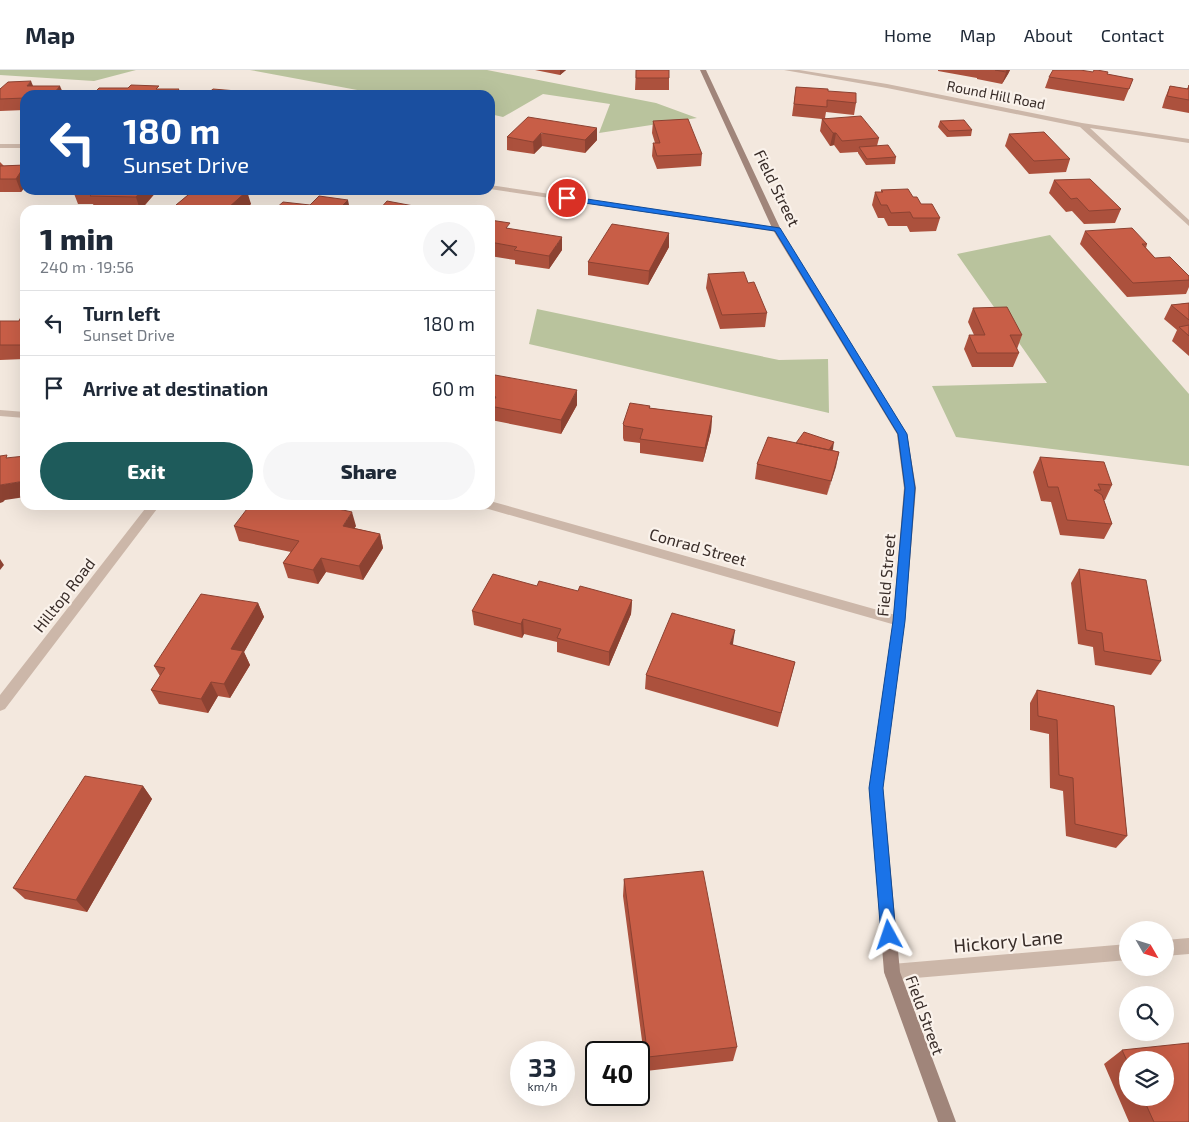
<!DOCTYPE html>
<meta charset="utf-8">
<style>
body{margin:0;font-family:"Exo 2",sans-serif;background:#f6f6f7;color:#1f2937;height:100vh;display:flex;flex-direction:column;font-size:19px;white-space:nowrap}
*{box-sizing:border-box;margin:0}
p{font-size:16px;color:#747a83}
.icon{flex:none;width:28px;height:28px;fill:none;stroke:currentColor;stroke-width:2;stroke-linecap:round;stroke-linejoin:round}
.map{position:relative;flex:1;overflow:hidden}
.drawer{position:absolute;left:20px;top:135px;width:475px;height:305px;display:flex;flex-direction:column;background:#fff;border-radius:15px;box-shadow:0 5px 20px #0002}
.drawer>*{flex:none}
.hud{position:absolute;left:20px;top:20px;width:475px;height:105px;border-radius:15px;box-shadow:0 5px 20px #0002;background:#1a4fa0;color:#fff;overflow:hidden}
.needle{width:32px;rotate:129deg}
.controls{position:absolute;left:1119px;top:851px;display:grid;gap:10px}
.controls a{display:grid;place-items:center;width:55px;height:55px;border-radius:50%;background:#fff;box-shadow:0 5px 20px #0002;font-size:25px}
.speed{position:absolute;left:510px;top:971px;display:flex;gap:10px;font-size:25px;font-weight:700;text-align:center}
.speed>*{display:grid;place-content:center;width:65px;height:65px;border-radius:50%;background:#fff;box-shadow:0 5px 20px #0002;line-height:1}
.speed small{font-size:12px;font-weight:400}
.speed .limit{border:2px solid #111;border-radius:8px;background:#fff;color:#111}
.pin{position:absolute;display:grid;place-items:center;width:42px;height:42px;color:#fff;margin:-21px;border:2px solid #fff;border-radius:50%;box-shadow:0 1px 5px #0007}
.me{position:absolute;width:55px;margin:-28px;rotate:355deg;stroke-linejoin:round;filter:drop-shadow(0 0 4px #0008)}
.turn{display:flex;align-items:center;gap:18px;height:105px;padding:0 20px;font-size:22px}
.turn .icon{width:65px;height:65px;stroke-width:2.5}
.turn b{display:block;font-size:35px;line-height:42px}
.round{display:grid;place-items:center;flex:none;width:52px;height:52px;border-radius:26px;background:#f6f6f7}
.overview{display:flex;align-items:center;justify-content:space-between;height:85px;padding:0 20px}
h1{font-size:30px;font-weight:800;line-height:38px}
.cta{display:flex;gap:10px;margin-top:auto;padding:10px 20px}
.cta a{flex:1;height:58px;border-radius:30px;background:#1e5b5b;color:#fff;font-size:20px;font-weight:800;line-height:58px;text-align:center}
.cta a+a{background:#f6f6f7;color:#1f2937}
ul{padding:0;list-style:none}
li{display:flex;align-items:center;gap:15px;height:65px;padding:0 20px;border-top:1px solid #e0e1e3}
li div{flex:1}
li b{display:block;font-size:19px}
li em{font-style:normal}
header{display:flex;align-items:center;gap:30px;box-sizing:border-box;height:70px;padding:0 25px;background:#fff;border-bottom:1px solid #e0e1e3}
header strong{font-size:24px}
nav{display:flex;gap:28px;margin-inline-start:auto;font-size:18px}
.map>svg:first-child{display:block}
</style>
<header>
<strong>Map</strong>
<nav><a>Home</a><a>Map</a><a>About</a><a>Contact</a></nav>
</header>
<div class="map">
<svg width="1189" height="1052" viewBox="0 0 1189 1052">
<rect width="100%" height="100%" fill="#f3e8de"/>
<path fill="#b9c39d" d="M 0,0 L 136,0 L 94,11 L 0,5 Z
M 250,0 L 487,0 L 656,33 L 697,48 L 599,63 L 610,34 L 543,24 L 503,47 L 490,44 L 490,25 L 384,25 Z
M 1050,165 L 1189,324 L 1189,396 L 956,367 L 932,316 L 1047,313 L 957,184 Z
M 537,239 L 779,290 L 828,289 L 829,343 L 529,274 Z"/>
<g fill="none" stroke-linecap="round" stroke-linejoin="round">
<path fill="#ccb7a9" fill-rule="evenodd" d="M 784,0 L 799,0 L 887,14 L 1082,53 L 1189,69 L 1189,73 L 1090,58 L 1189,150 L 1189,156 L 1080,57 L 887,18 Z
M 0,74 L 25,74 L 25,78 L 0,78 Z
M 490,115 L 777,158 L 781,160 L 777,162 L 490,119 Z
M 0,340 L 25,342 L 25,348 L 0,346 Z
M 490,431 L 899,546 L 904,548 L 905,551 L 904,554 L 899,556 L 485,438 L 483,435 L 490,435 Z
M 148,435 L 160,435 L 5,639 L 0,641 L 0,625 Z
M 1189,868 L 1189,884 L 1165,886 L 1165,870 Z
M 1128,874 L 1128,890 L 892,910 L 886,908 L 884,902 L 886,896 L 892,894 Z"/>
<path fill="#a0857a" fill-rule="evenodd" d="M 700,0 L 706,0 L 781,160 L 907,364 L 916,418 L 905,551 L 883,718 L 900,902 L 956,1052 L 938,1052 L 884,902 L 869,718 L 893,551 L 904,418 L 897,364 L 773,160 Z"/>
</g>
<path fill="#ac513d" fill-rule="evenodd" d="M 535,0 L 566,0 L 560,5 Z
M 636,0 L 669,8 L 669,20 L 635,20 Z
M 938,0 L 1010,0 L 1008,4 L 1002,14 L 977,9 L 977,8 L 938,1 Z
M 1093,2 L 1133,9 L 1124,31 L 1045,18 L 1049,7 Z
M 1189,15 L 1189,43 L 1162,38 L 1165,28 L 1170,16 L 1187,19 Z
M 796,17 L 828,21 L 856,33 L 854,45 L 826,42 L 825,48 L 879,68 L 877,76 L 896,87 L 895,94 L 866,95 L 858,83 L 858,82 L 840,83 L 834,75 L 830,76 L 820,61 L 822,49 L 792,46 Z
M 0,19 L 25,25 L 25,40 L 0,41 Z
M 653,51 L 702,84 L 701,96 L 657,99 L 652,86 L 653,73 L 655,73 L 652,63 Z
M 940,51 L 972,60 L 971,66 L 947,67 L 938,57 Z
M 597,58 L 597,70 L 585,83 L 542,76 L 534,84 L 507,80 L 507,67 Z
M 1009,64 L 1070,89 L 1066,102 L 1029,104 L 1005,76 Z
M 0,92 L 4,96 L 25,95 L 25,117 L 21,122 L 0,122 Z
M 1054,110 L 1121,139 L 1115,153 L 1084,154 L 1072,141 L 1066,142 L 1049,123 Z
M 194,120 L 244,120 L 244,121 L 251,134 L 244,140 L 177,140 L 176,135 Z
M 881,120 L 913,127 L 921,134 L 940,148 L 936,161 L 910,162 L 907,156 L 888,156 L 884,148 L 878,148 L 872,135 L 875,122 L 881,122 Z
M 73,121 L 157,121 L 141,140 L 124,140 L 95,139 L 93,134 L 78,134 Z
M 490,151 L 510,159 L 562,180 L 549,199 L 515,194 L 515,190 L 490,186 Z
M 1085,161 L 1147,174 L 1146,178 L 1155,188 L 1189,206 L 1189,217 L 1186,224 L 1127,227 L 1080,174 Z
M 669,163 L 669,177 L 648,215 L 588,205 L 588,192 Z
M 708,204 L 748,213 L 767,243 L 765,257 L 720,259 L 706,218 Z
M 1189,233 L 1189,286 L 1172,271 L 1177,260 L 1164,249 L 1171,235 Z
M 973,238 L 1022,265 L 1017,279 L 1019,283 L 1013,297 L 972,297 L 964,279 L 969,265 L 974,265 L 968,252 Z
M 25,247 L 25,289 L 0,290 L 0,251 L 19,251 Z
M 490,325 L 577,335 L 561,364 L 491,350 L 490,339 Z
M 650,336 L 650,338 L 712,346 L 711,361 L 703,392 L 640,383 L 640,373 L 624,371 L 623,368 L 623,354 Z
M 796,373 L 833,379 L 832,380 L 839,382 L 827,425 L 755,409 L 757,394 Z
M 1040,387 L 1112,415 L 1105,430 L 1104,430 L 1112,454 L 1104,469 L 1060,465 L 1051,432 L 1041,431 L 1033,402 Z
M 234,456 L 356,456 L 354,458 L 380,464 L 383,478 L 363,510 L 326,502 L 318,514 L 288,508 L 283,493 L 291,482 L 239,471 Z
M 1079,499 L 1161,591 L 1151,605 L 1095,595 L 1093,577 L 1078,574 L 1071,513 Z
M 537,516 L 632,530 L 631,544 L 609,596 L 557,582 L 557,572 L 524,564 L 522,568 L 474,555 L 472,541 Z
M 258,533 L 264,547 L 244,582 L 250,595 L 230,628 L 218,626 L 208,643 L 159,634 L 151,620 L 160,606 L 154,596 Z
M 733,575 L 795,592 L 778,657 L 645,619 L 646,605 Z
M 1037,620 L 1114,636 L 1127,766 L 1116,778 L 1066,766 L 1063,721 L 1050,718 L 1049,664 L 1030,660 L 1030,633 Z
M 143,716 L 152,729 L 87,842 L 25,829 L 13,818 Z
M 624,809 L 737,977 L 733,991 L 646,1001 L 623,826 Z
M 1122,980 L 1189,1052 L 1129,1052 L 1104,994 ZM 1128,990 L 1165,1028 L 1128,1028 Z"/>
<path fill="#8c4232" d="M 560,0 L 566,0 L 560,5 Z
M 1007,0 L 1010,0 L 1008,4 L 1002,14 Z
M 31,11 L 36,23 L 27,16 Z
M 60,16 L 64,25 L 52,25 Z
M 179,19 L 180,25 L 174,25 Z
M 597,58 L 597,70 L 585,83 L 585,70 Z
M 541,63 L 542,76 L 534,84 L 533,72 Z
M 833,63 L 836,63 L 834,75 L 830,76 Z
M 25,96 L 25,117 L 21,122 L 16,109 Z
M 142,120 L 157,120 L 157,121 L 140,140 L 136,127 Z
M 247,121 L 251,134 L 244,140 L 228,140 L 228,138 Z
M 348,130 L 350,140 L 338,140 Z
M 669,163 L 669,177 L 648,215 L 649,201 Z
M 562,167 L 562,180 L 549,199 L 549,186 Z
M 577,320 L 577,335 L 561,364 L 561,350 Z
M 712,346 L 711,361 L 703,392 L 705,378 Z
M 834,372 L 833,379 L 824,393 L 825,385 Z
M 839,382 L 836,397 L 827,425 L 831,411 Z
M 25,411 L 25,427 L 5,430 L 3,432 L 0,433 L 0,415 Z
M 352,442 L 356,456 L 347,470 L 343,456 Z
M 380,464 L 383,478 L 363,510 L 359,496 Z
M 321,488 L 326,502 L 318,514 L 313,500 Z
M 0,489 L 4,495 L 0,500 Z
M 632,530 L 631,544 L 609,596 L 609,582 Z
M 258,533 L 264,547 L 244,582 L 250,595 L 230,628 L 224,614 L 231,579 Z
M 523,549 L 524,564 L 522,568 L 521,554 Z
M 735,560 L 733,574 L 728,588 L 730,574 Z
M 211,612 L 218,626 L 208,643 L 201,629 Z
M 143,716 L 152,729 L 87,842 L 76,830 Z"/>
<path fill="#c85e47" stroke="#8c4232" d="M 636,0 L 669,0 L 669,8 L 636,8 Z
M 995,0 L 1007,0 L 1006,2 Z
M 1053,0 L 1080,0 L 1093,2 L 1094,0 L 1097,0 L 1108,2 L 1107,4 L 1133,9 L 1129,19 L 1049,7 Z
M 31,11 L 27,16 L 60,16 L 52,25 L 25,25 L 25,28 L 0,29 L 0,19 L 8,12 Z
M 131,15 L 159,16 L 156,19 L 179,19 L 174,25 L 92,25 L 99,18 L 128,18 Z
M 1189,15 L 1189,30 L 1167,26 L 1170,16 L 1188,19 Z
M 796,17 L 828,19 L 828,21 L 856,23 L 856,33 L 827,30 L 827,37 L 794,34 Z
M 213,19 L 284,25 L 206,25 Z
M 861,46 L 879,68 L 842,71 L 836,63 L 833,63 L 822,49 Z
M 528,47 L 597,58 L 585,70 L 541,63 L 533,72 L 507,67 Z
M 688,49 L 702,84 L 657,86 L 653,73 L 660,73 L 653,51 Z
M 964,50 L 972,60 L 949,61 L 940,51 Z
M 1044,62 L 1070,89 L 1034,91 L 1009,64 Z
M 888,75 L 896,87 L 867,89 L 859,77 Z
M 25,95 L 16,109 L 0,109 L 0,96 Z
M 1090,109 L 1121,139 L 1089,141 L 1077,128 L 1071,129 L 1054,110 Z
M 908,119 L 913,127 L 917,127 L 921,134 L 932,134 L 940,148 L 913,148 L 910,142 L 891,143 L 887,135 L 881,135 L 875,122 L 883,122 L 881,120 Z
M 74,120 L 142,120 L 136,127 L 90,126 L 94,122 L 73,121 Z
M 194,120 L 238,120 L 247,121 L 228,138 L 217,136 L 213,140 L 190,140 L 193,138 L 176,135 Z
M 319,126 L 348,130 L 338,140 L 274,140 L 283,132 L 310,135 Z
M 387,131 L 435,140 L 379,140 Z
M 490,150 L 510,153 L 506,158 L 562,167 L 549,186 L 514,180 L 517,177 L 490,172 Z
M 612,154 L 669,163 L 649,201 L 588,192 Z
M 1132,158 L 1147,174 L 1142,174 L 1155,188 L 1170,187 L 1189,206 L 1189,210 L 1133,213 L 1085,161 Z
M 744,202 L 748,213 L 754,212 L 767,243 L 722,245 L 708,204 Z
M 1189,233 L 1189,250 L 1171,235 Z
M 1007,237 L 1022,265 L 1010,265 L 1019,283 L 977,283 L 969,265 L 985,265 L 973,238 Z
M 21,247 L 25,247 L 25,275 L 0,275 L 0,251 L 19,251 Z
M 1189,255 L 1189,266 L 1179,257 Z
M 495,305 L 577,320 L 561,350 L 490,336 L 496,327 L 490,325 L 490,314 Z
M 630,333 L 650,336 L 649,338 L 712,346 L 705,378 L 640,369 L 643,359 L 625,356 L 623,354 Z
M 804,362 L 834,372 L 829,380 L 796,373 Z
M 768,367 L 839,382 L 831,411 L 757,394 Z
M 7,385 L 6,388 L 25,386 L 25,411 L 0,415 L 0,386 Z
M 1040,387 L 1104,392 L 1112,415 L 1098,414 L 1101,420 L 1094,420 L 1102,425 L 1112,454 L 1067,450 L 1058,417 L 1048,417 Z
M 250,435 L 320,435 L 352,442 L 343,456 L 380,464 L 359,496 L 321,488 L 313,500 L 283,493 L 299,471 L 234,456 Z
M 1079,499 L 1146,510 L 1161,591 L 1104,581 L 1102,563 L 1086,560 Z
M 493,504 L 537,516 L 539,511 L 578,521 L 580,516 L 632,530 L 609,582 L 557,568 L 561,559 L 523,549 L 521,554 L 472,541 Z
M 201,524 L 258,533 L 231,579 L 243,581 L 224,614 L 211,612 L 201,629 L 151,620 L 165,598 L 154,596 Z
M 672,543 L 735,560 L 730,574 L 795,592 L 781,643 L 646,605 Z
M 1037,620 L 1114,636 L 1127,766 L 1075,754 L 1073,708 L 1059,705 L 1057,650 L 1038,646 Z
M 85,706 L 143,716 L 76,830 L 13,818 Z
M 703,801 L 737,977 L 648,987 L 624,809 Z
M 1189,973 L 1189,1052 L 1154,1052 L 1143,1028 L 1165,1028 L 1165,990 L 1128,990 L 1128,993 L 1122,980 Z"/>
<path fill="#1a73e8" stroke="#114b97" d="M 567,126 L 780,158 L 907,364 L 915,418 L 905,551 L 883,718 L 896,865 L 894,870 L 889,872 L 883,870 L 881,865 L 869,718 L 893,551 L 905,418 L 898,364 L 775,161 L 564,130 L 564,127 Z"/>
<g text-anchor="middle" stroke-width="4.5" stroke-linejoin="round" paint-order="stroke">
<g font-size="14" fill="#392d29" stroke="#faf2eb">
<text transform="translate(996 25) rotate(11)" y="5">Round Hill Road</text>
</g>
<g font-size="16" fill="#392d29" stroke="#faf2eb">
<text transform="translate(777 118) rotate(64)" y="6">Field Street</text>
<text transform="translate(698 477) rotate(16)" y="6">Conrad Street</text>
<text transform="translate(886 505) rotate(-85)" y="6">Field Street</text>
<text transform="translate(64 525) rotate(-52)" y="6">Hilltop Road</text>
<text transform="translate(925 945) rotate(70)" y="6">Field Street</text>
</g>
<g font-size="19" fill="#392d29" stroke="#faf2eb">
<text transform="translate(1008 871) rotate(-5)" y="7">Hickory Lane</text>
</g>
</g>
</svg>
<div class="controls">
<a><svg class="needle" viewBox="-14 -14 28 28"><path d="M0-13l5 13h-10z" fill="#e53935"/><path d="M0 13l5-13h-10z" fill="#747a83"/></svg></a>
<a><svg class="icon" aria-label="search" viewBox="0 0 24 24"><circle cx="10" cy="10" r="6"/><path d="M15 15l6 6"/></svg></a>
<a><svg class="icon" aria-label="layers" viewBox="0 0 24 24"><path d="M12 4l9 5-9 5-9-5zM3 14l9 5 9-5"/></svg></a>
</div>
<div class="speed"><div>33<small>km/h</small></div><div class="limit">40</div></div>
<div class="pin" style="left:567px;top:128px;background:#d93025"><svg class="icon" aria-label="arrive" viewBox="0 0 24 24"><path d="M6 21V4h12l-3 4 3 4H6"/></svg></div>
<svg class="me" style="left:889px;top:865px" viewBox="-20 -20 40 40"><path d="M0-17L14 15 0 8-14 15z" fill="#1a73e8" stroke="#fff" stroke-width="4"/></svg>
<div class="hud">
<div class="turn"><svg class="icon" aria-label="left" viewBox="0 0 24 24"><path d="M17 20v-9H6M10 6l-5 5 5 5"/></svg><div><b>180 m</b>Sunset Drive</div></div>
</div>
<section class="drawer">
<div class="overview"><div><h1>1 min</h1><p>240 m · 19:56</p></div><a class="round"><svg class="icon" aria-label="close" viewBox="0 0 24 24"><path d="M6 6l12 12M18 6L6 18"/></svg></a></div>
<ul>
<li><svg class="icon" aria-label="left" viewBox="0 0 24 24"><path d="M17 20v-9H6M10 6l-5 5 5 5"/></svg><div><b>Turn left</b><p>Sunset Drive</p></div><em>180 m</em></li>
<li><svg class="icon" aria-label="arrive" viewBox="0 0 24 24"><path d="M6 21V4h12l-3 4 3 4H6"/></svg><div><b>Arrive at destination</b></div><em>60 m</em></li>
</ul>
<div class="cta"><a>Exit</a><a>Share</a></div>
</section>
</div>
